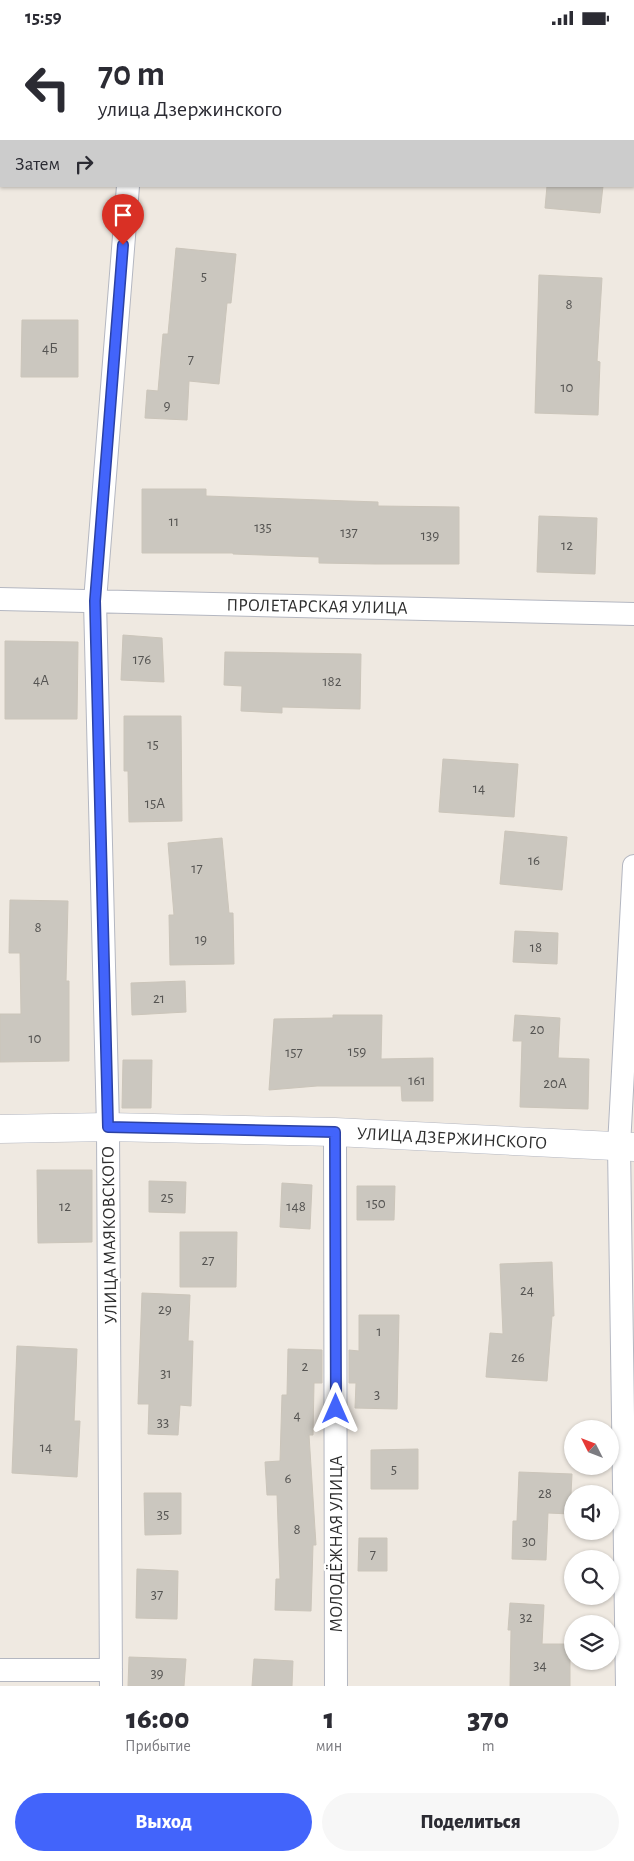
<!DOCTYPE html>
<html lang="ru">
<meta charset="utf-8">
<style>
body{margin:0;font-family:"Alegreya Sans",sans-serif;background:#f7f7f7;color:#2b2b33;height:100vh;display:flex;flex-direction:column;font-size:19px;white-space:nowrap}
*{box-sizing:border-box;margin:0}
p{font-size:16px;color:#7c7c81}
.icon{flex:none;width:28px;height:28px;fill:none;stroke:currentColor;stroke-width:2;stroke-linecap:round;stroke-linejoin:round}
.map{position:relative;height:1651px;overflow:hidden}
.side{display:flex;flex-direction:column;background:#fff;flex:1}
.side>*{flex:none}
.hud{position:absolute;left:0px;top:0px;width:635px;height:152px;box-shadow:0 1px 4px #0004;background:#fff;color:#2b2b33;overflow:hidden}
.needle{width:32px;rotate:312deg}
.buttons{position:absolute;left:564px;top:1385px;display:grid;gap:10px}
.buttons a{display:grid;place-items:center;width:55px;height:55px;border-radius:50%;background:#fff;box-shadow:0 1px 4px #0004;font-size:25px}
.pin{position:absolute;display:grid;place-items:center;width:42px;height:42px;color:#fff;margin:-51px -21px;border-radius:50% 50% 50% 0;rotate:-45deg;box-shadow:0 0 5px #0007}
.pin .icon{rotate:45deg}
.me{position:absolute;width:55px;margin:-28px;rotate:0deg;stroke-linejoin:round;filter:drop-shadow(0 0 4px #0008)}
.turn{display:flex;align-items:center;gap:18px;height:105px;padding:0 15px;font-size:22px}
.turn .icon{width:65px;height:65px;stroke-width:2.5}
.turn b{display:block;font-size:35px;line-height:42px}
.then{display:flex;align-items:center;height:48px;padding:0 15px;background:#0003;gap:10px;font-size:19px}
.eta{display:flex;justify-content:space-evenly;align-items:center;height:85px;text-align:center}
.eta b{font-size:30px;font-weight:800;line-height:35px}
.action{display:flex;gap:10px;margin-top:auto;padding:10px 15px}
.action a{flex:1;height:58px;border-radius:30px;background:#4264fb;color:#fff;font-size:20px;font-weight:800;line-height:58px;text-align:center}
.action a+a{background:#f7f7f7;color:#2b2b33}
.status{display:flex;justify-content:space-between;align-items:center;height:35px;padding:0 25px;background:#fff;direction:ltr}
.status svg{height:14px;fill:currentColor}
.map>svg:first-child{display:block}
</style>
<div class="status"><b>15:59</b><svg viewBox="0 0 49 12"><path d="M0 12V9h3v3zM5 12V6h3v6zM10 12V3h3v9zM15 12V0h3v12zM26 1h20v11H26zM47 4h2v5h-2z"/></svg></div>
<div class="map">
<svg width="634" height="1651" viewBox="0 0 634 1651">
<rect width="100%" height="100%" fill="#efe9e1"/>
<path fill="#cbc7bf" stroke="#cbc5ba" d="M 547,151 L 603,151 L 600,178 L 545,173 Z
M 176,213 L 236,219 L 231,268 L 227,268 L 219,349 L 189,346 L 187,385 L 145,383 L 147,355 L 158,356 L 163,299 L 168,299 Z
M 539,240 L 602,243 L 597,326 L 600,327 L 598,380 L 535,378 Z
M 22,285 L 78,285 L 78,342 L 21,342 Z
M 142,454 L 206,454 L 206,461 L 378,467 L 378,471 L 459,472 L 459,529 L 376,529 L 319,528 L 319,522 L 233,519 L 233,518 L 142,518 Z
M 539,481 L 597,483 L 595,539 L 537,537 Z
M 123,600 L 162,603 L 164,647 L 121,645 Z
M 5,606 L 78,607 L 77,684 L 5,684 Z
M 225,617 L 361,619 L 360,674 L 282,672 L 282,678 L 241,676 L 242,651 L 224,650 Z
M 124,681 L 181,681 L 182,786 L 129,787 L 128,736 L 124,736 Z
M 443,724 L 518,729 L 514,782 L 439,777 Z
M 505,796 L 567,802 L 562,855 L 500,849 Z
M 222,803 L 229,878 L 233,878 L 234,929 L 170,930 L 169,880 L 174,880 L 168,808 Z
M 10,865 L 68,866 L 66,946 L 69,946 L 69,1026 L 0,1027 L 0,979 L 21,979 L 20,918 L 9,918 Z
M 515,896 L 558,898 L 557,929 L 513,927 Z
M 185,946 L 186,977 L 132,980 L 131,948 Z
M 333,980 L 382,980 L 381,1024 L 433,1023 L 433,1066 L 402,1066 L 401,1051 L 317,1051 L 269,1055 L 274,984 L 333,983 Z
M 515,980 L 560,983 L 558,1023 L 589,1024 L 588,1074 L 520,1072 L 522,1006 L 513,1006 Z
M 123,1025 L 152,1025 L 151,1073 L 122,1073 Z
M 37,1135 L 92,1135 L 92,1207 L 38,1208 Z
M 149,1146 L 186,1147 L 185,1178 L 149,1177 Z
M 282,1148 L 312,1150 L 310,1194 L 280,1192 Z
M 357,1151 L 395,1151 L 394,1185 L 357,1185 Z
M 180,1197 L 237,1197 L 236,1252 L 180,1252 Z
M 552,1227 L 554,1281 L 552,1281 L 547,1346 L 486,1342 L 490,1298 L 503,1299 L 500,1229 Z
M 142,1258 L 190,1260 L 188,1306 L 193,1306 L 191,1371 L 180,1370 L 178,1400 L 148,1399 L 149,1369 L 138,1369 Z
M 359,1280 L 399,1280 L 397,1374 L 355,1373 L 356,1348 L 349,1348 L 349,1315 L 359,1316 Z
M 17,1311 L 77,1314 L 74,1386 L 80,1386 L 77,1442 L 12,1438 Z
M 288,1314 L 322,1315 L 322,1348 L 314,1348 L 313,1400 L 309,1400 L 316,1510 L 313,1510 L 311,1576 L 275,1575 L 276,1544 L 280,1544 L 277,1460 L 267,1460 L 265,1427 L 280,1426 L 282,1360 L 287,1360 Z
M 418,1414 L 418,1454 L 371,1454 L 371,1415 Z
M 519,1437 L 572,1439 L 570,1479 L 548,1478 L 546,1525 L 512,1524 L 513,1486 L 517,1486 Z
M 144,1458 L 181,1458 L 181,1499 L 145,1500 Z
M 359,1503 L 387,1503 L 387,1536 L 358,1536 Z
M 137,1534 L 178,1536 L 177,1584 L 136,1583 Z
M 510,1568 L 544,1570 L 542,1609 L 570,1609 L 570,1651 L 510,1651 L 511,1595 L 508,1595 Z
M 129,1622 L 186,1624 L 184,1651 L 128,1651 Z
M 254,1624 L 293,1626 L 292,1651 L 252,1651 Z"/>
<g fill="none" stroke-linecap="round" stroke-linejoin="round">
<g stroke="#b4b7c1" stroke-width="24">
<path id="street" d="M 243,0 L 257,1
M 139,1 L 140,0
M 634,36 L 634,37
M 0,564 L 634,579
M 335,1097 L 336,1651
M 0,1635 L 111,1635
M 111,1651 L 108,1092 L 95,566 L 128,151
M 627,1651 L 619,1111 L 634,831"/>
</g>
<g stroke="#b4b7c1" stroke-width="29">
<path id="secondary" d="M 0,1094 L 108,1092 L 335,1097 L 634,1112"/>
</g>
<use href="#street" stroke="#fff" stroke-width="22"/>
<use href="#secondary" stroke="#fff" stroke-width="28"/>
</g>
<g fill="none" stroke-linecap="round" stroke-linejoin="round">
<g stroke="#2b41a3" stroke-width="12">
<path id="route" d="M 123,210 L 95,566 L 108,1092 L 335,1097 L 336,1374"/>
</g>
<use href="#route" stroke="#4264fb" stroke-width="9"/>
</g>
<g text-anchor="middle" stroke-width="5" stroke-linejoin="round" paint-order="stroke">
<g font-size="15" fill="#555452">
<text x="204" y="246">5</text>
<text x="569" y="274">8</text>
<text x="50" y="318">4Б</text>
<text x="191" y="329">7</text>
<text x="567" y="357">10</text>
<text x="167" y="375">9</text>
<text x="174" y="491">11</text>
<text x="263" y="497">135</text>
<text x="349" y="502">137</text>
<text x="430" y="505">139</text>
<text x="567" y="515">12</text>
<text x="142" y="629">176</text>
<text x="41" y="650">4А</text>
<text x="332" y="651">182</text>
<text x="153" y="714">15</text>
<text x="479" y="758">14</text>
<text x="155" y="773">15А</text>
<text x="534" y="830">16</text>
<text x="197" y="838">17</text>
<text x="38" y="897">8</text>
<text x="201" y="909">19</text>
<text x="536" y="917">18</text>
<text x="159" y="968">21</text>
<text x="537" y="999">20</text>
<text x="35" y="1008">10</text>
<text x="357" y="1021">159</text>
<text x="294" y="1022">157</text>
<text x="417" y="1050">161</text>
<text x="555" y="1053">20А</text>
<text x="167" y="1167">25</text>
<text x="376" y="1173">150</text>
<text x="65" y="1176">12</text>
<text x="296" y="1176">148</text>
<text x="208" y="1230">27</text>
<text x="527" y="1260">24</text>
<text x="165" y="1279">29</text>
<text x="379" y="1301">1</text>
<text x="518" y="1327">26</text>
<text x="305" y="1336">2</text>
<text x="166" y="1343">31</text>
<text x="377" y="1364">3</text>
<text x="297" y="1385">4</text>
<text x="163" y="1392">33</text>
<text x="46" y="1417">14</text>
<text x="394" y="1439">5</text>
<text x="288" y="1448">6</text>
<text x="545" y="1463">28</text>
<text x="163" y="1484">35</text>
<text x="297" y="1499">8</text>
<text x="529" y="1511">30</text>
<text x="373" y="1524">7</text>
<text x="157" y="1564">37</text>
<text x="526" y="1587">32</text>
<text x="540" y="1635">34</text>
<text x="157" y="1643">39</text>
</g>
<g font-size="18" fill="#2e2e2e" stroke="#fff">
<text transform="translate(317 571) rotate(1)" y="6">ПРОЛЕТАРСКАЯ УЛИЦА</text>
<text transform="translate(452 1103) rotate(3)" y="6">УЛИЦА ДЗЕРЖИНСКОГО</text>
<text transform="translate(109 1200) rotate(-91)" y="6">УЛИЦА МАЯКОВСКОГО</text>
<text transform="translate(336 1509) rotate(-90)" y="6">МОЛОДЁЖНАЯ УЛИЦА</text>
</g>
</g>
</svg>
<div class="buttons">
<a><svg class="needle" viewBox="-14 -14 28 28"><path d="M0-13l5 13h-10z" fill="#e53935"/><path d="M0 13l5-13h-10z" fill="#7c7c81"/></svg></a>
<a><svg class="icon" aria-label="sound" viewBox="0 0 24 24"><path d="M4 9h4l5-4v14l-5-4H4zM17 9q2 3 0 6"/></svg></a>
<a><svg class="icon" aria-label="search" viewBox="0 0 24 24"><circle cx="10" cy="10" r="6"/><path d="M15 15l6 6"/></svg></a>
<a><svg class="icon" aria-label="layers" viewBox="0 0 24 24"><path d="M12 4l9 5-9 5-9-5zM3 14l9 5 9-5"/></svg></a>
</div>
<div class="pin" style="left:123px;top:210px;background:#d93025"><svg class="icon" aria-label="arrive" viewBox="0 0 24 24"><path d="M6 21V4h12l-3 4 3 4H6"/></svg></div>
<svg class="me" style="left:336px;top:1374px" viewBox="-20 -20 40 40"><path d="M0-17L14 15 0 8-14 15z" fill="#4264fb" stroke="#fff" stroke-width="4"/></svg>
<div class="hud">
<div class="turn"><svg class="icon" aria-label="left" viewBox="0 0 24 24"><path d="M17 20v-9H6M10 6l-5 5 5 5"/></svg><div><b>70 m</b>улица Дзержинского</div></div>
<div class="then">Затем<svg class="icon" aria-label="right" viewBox="0 0 24 24"><path d="M7 20v-9h11M14 6l5 5-5 5"/></svg></div>
</div>
</div>
<section class="side">
<div class="eta">
<div><b>16:00</b><p>Прибытие</p></div>
<div><b>1</b><p>мин</p></div>
<div><b>370</b><p>m</p></div>
</div>
<div class="action"><a>Выход</a><a>Поделиться</a></div>
</section>
